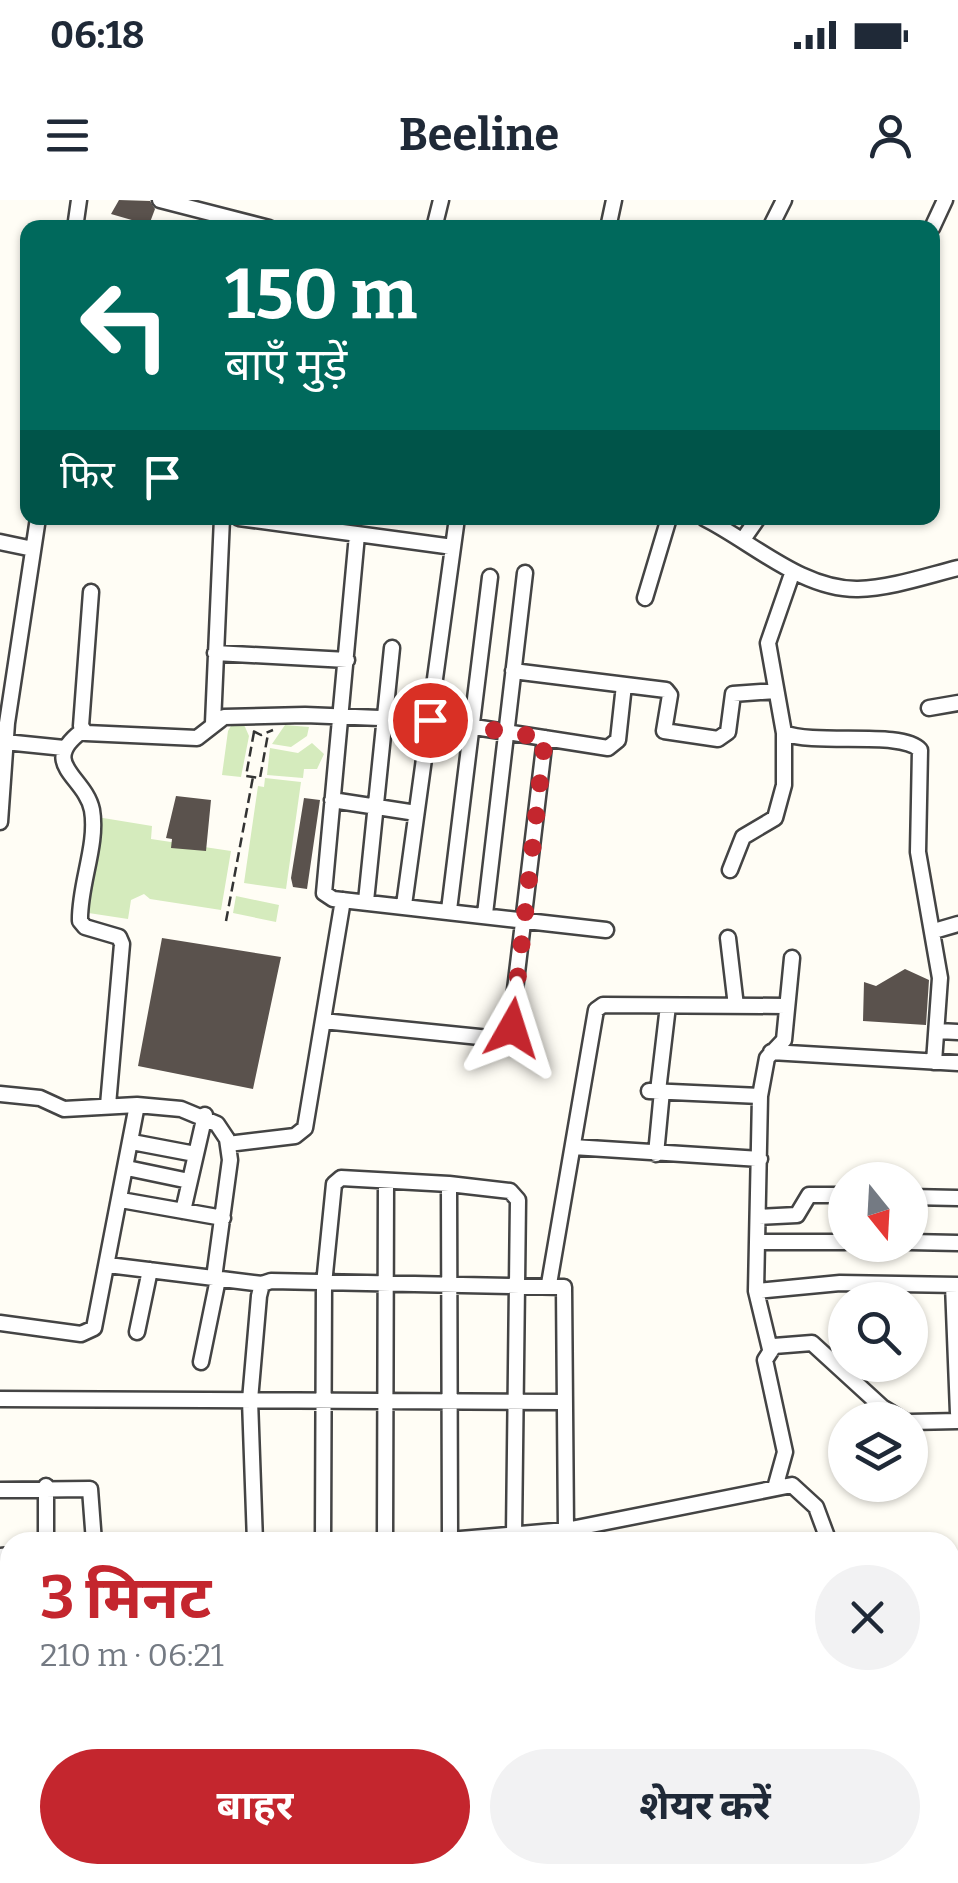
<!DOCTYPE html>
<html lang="hi">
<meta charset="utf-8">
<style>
body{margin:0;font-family:Bitter,"Noto Sans Devanagari",serif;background:#f2f2f3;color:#1f2937;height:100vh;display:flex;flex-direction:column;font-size:38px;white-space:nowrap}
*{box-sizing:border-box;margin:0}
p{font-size:32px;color:#747a83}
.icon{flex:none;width:55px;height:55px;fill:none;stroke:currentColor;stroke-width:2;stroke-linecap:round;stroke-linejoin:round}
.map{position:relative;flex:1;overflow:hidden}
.side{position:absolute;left:0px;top:1332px;width:960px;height:352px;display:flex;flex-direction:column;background:#fff;border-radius:30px 30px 0 0;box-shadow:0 2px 8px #0004}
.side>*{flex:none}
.top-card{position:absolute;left:20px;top:20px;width:920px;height:305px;border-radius:20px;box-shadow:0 2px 8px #0004;background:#00695c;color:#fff;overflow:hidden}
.needle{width:65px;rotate:162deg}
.fabs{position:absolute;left:828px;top:962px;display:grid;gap:20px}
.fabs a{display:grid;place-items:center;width:100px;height:100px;border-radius:50%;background:#fff;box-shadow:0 2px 8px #0004;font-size:50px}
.pin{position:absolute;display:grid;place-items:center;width:85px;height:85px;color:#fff;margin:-42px;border:5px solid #fff;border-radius:50%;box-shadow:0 2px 10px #0007}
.me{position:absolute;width:110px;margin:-55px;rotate:6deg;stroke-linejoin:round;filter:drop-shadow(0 0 8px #0008)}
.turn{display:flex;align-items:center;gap:35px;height:210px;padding:0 40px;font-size:45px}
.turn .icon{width:130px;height:130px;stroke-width:2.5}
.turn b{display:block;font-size:70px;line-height:85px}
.then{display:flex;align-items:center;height:95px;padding:0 40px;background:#0003;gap:20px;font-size:38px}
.round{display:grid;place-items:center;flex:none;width:105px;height:105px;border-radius:52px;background:#f2f2f3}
.summary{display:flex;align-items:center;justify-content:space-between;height:170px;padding:0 40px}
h1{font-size:60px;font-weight:700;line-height:75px;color:#c4262e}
.button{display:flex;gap:20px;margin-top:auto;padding:20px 40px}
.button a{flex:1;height:115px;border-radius:60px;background:#c4262e;color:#fff;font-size:40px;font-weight:700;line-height:115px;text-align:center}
.button a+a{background:#f2f2f3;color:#1f2937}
.status{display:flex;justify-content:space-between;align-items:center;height:70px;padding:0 50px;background:#fff;direction:ltr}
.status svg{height:28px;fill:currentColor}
header{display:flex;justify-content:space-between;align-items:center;height:130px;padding:0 40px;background:#fff;font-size:45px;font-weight:700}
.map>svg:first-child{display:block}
</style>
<div class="status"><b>06:18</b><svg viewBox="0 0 49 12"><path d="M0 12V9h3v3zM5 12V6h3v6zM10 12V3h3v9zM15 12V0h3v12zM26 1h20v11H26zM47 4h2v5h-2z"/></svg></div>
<header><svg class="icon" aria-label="menu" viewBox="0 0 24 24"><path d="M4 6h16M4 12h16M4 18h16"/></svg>Beeline<svg class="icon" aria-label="person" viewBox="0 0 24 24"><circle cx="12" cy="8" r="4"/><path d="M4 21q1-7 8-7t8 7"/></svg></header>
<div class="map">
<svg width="958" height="1683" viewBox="0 0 958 1683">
<rect width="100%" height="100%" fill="#fffdf5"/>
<path fill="#d5ebbd" d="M 235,519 L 242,520 L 249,536 L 241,577 L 222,575 L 228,531 Z
M 285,525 L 309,527 L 307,536 L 291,547 L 272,544 Z
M 312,543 L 324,554 L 317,569 L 304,569 L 303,578 L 267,575 L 270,548 L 298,553 Z
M 265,578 L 301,582 L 286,689 L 244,683 L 258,586 L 264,587 Z
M 97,617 L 152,626 L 151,639 L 231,651 L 221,710 L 150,699 L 144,694 L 131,700 L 128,719 L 82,712 Z
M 236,696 L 279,705 L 276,722 L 233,713 Z"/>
<path fill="#5a524d" d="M 119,0 L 150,1 L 155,9 L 149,25 L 111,14 Z
M 176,596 L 211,600 L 206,651 L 171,648 L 172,639 L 166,638 Z
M 304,598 L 320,600 L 307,689 L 293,687 L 291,678 Z
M 162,738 L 281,757 L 253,889 L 138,866 Z
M 905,769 L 929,780 L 926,825 L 863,821 L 864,782 L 876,786 Z"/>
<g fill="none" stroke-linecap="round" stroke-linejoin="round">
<g stroke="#444" stroke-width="19">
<path id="minor" d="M 160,0 L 269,28
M 75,28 L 79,0
M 434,28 L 441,0
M 608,28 L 614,0
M 770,28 L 784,0
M 932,28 L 945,0
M 239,318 L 453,347
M 704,318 C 752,342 802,390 858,389 C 891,388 926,376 958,368
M 357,335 L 324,693 L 333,699 L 606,730
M 744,338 L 758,318
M 0,342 L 33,349
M 793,371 L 768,443 L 784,533 C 816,546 902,530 920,550 L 918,652 L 940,778 L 934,862
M 91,392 L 81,526 L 86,533 L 197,538 L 224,517 L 305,515 L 430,520 L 608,548 L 618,540 L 624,485
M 645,398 L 669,318
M 215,453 L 347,460
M 513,471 L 666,490 L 670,495 L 664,531 L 718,539 L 728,532 L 733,494 L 776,491
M 929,508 L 958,503
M 213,523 L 222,318
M 82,531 C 38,564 85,576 92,610 C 98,645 79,685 80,721 L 85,727 L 119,737 L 122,744 L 108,905
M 5,542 L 64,548
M 332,600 L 416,613
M 0,622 L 7,523 L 38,318
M 730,670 L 743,637 L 775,618 L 784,585 L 784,533
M 366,701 L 392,448
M 404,705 L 457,318
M 449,710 L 490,377
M 485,714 L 525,373
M 934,731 L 958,724
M 728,738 L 736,806
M 323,821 L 509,840 L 545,538
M 938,831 L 958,832
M 771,852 L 958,863
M 649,891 L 760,896
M 658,891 L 668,806
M 0,894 L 40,898 L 64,909 L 137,905 L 181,909 L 217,924 L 227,939 L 230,960 L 214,1078
M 132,942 L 195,954
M 228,944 L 295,936 L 305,928 L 343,700
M 573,947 L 760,959
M 656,954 L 662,891
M 127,968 L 189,981
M 449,984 L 510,991 L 518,1000 L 514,1335
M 910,997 L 958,998
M 121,1000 L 223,1018
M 183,1011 L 205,915
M 759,1017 L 797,1015 L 809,995 L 845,995
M 758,1042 L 845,1042
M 910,1042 L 958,1043
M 108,1065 L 262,1084
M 549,1084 L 596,810 L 603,805 L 786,806
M 953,1085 L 958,1213
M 756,1091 L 840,1083 L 958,1085
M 0,1123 L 81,1134 L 94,1128 L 137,905
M 137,1132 L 150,1070
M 770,1149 L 756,1091 L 760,896 L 767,858 L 784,840 L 792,758
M 201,1162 L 218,1079
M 0,1199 L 564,1202
M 910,1222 L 958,1221
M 775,1288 L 785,1252 L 765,1160 L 774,1146 L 812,1143 L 882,1207 L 903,1220
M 0,1290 L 90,1289 L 94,1342
M 46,1342 L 46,1286
M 255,1342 L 250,1200 L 259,1096 L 262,1084 L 271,1081 L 564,1087 L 566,1330
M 323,1342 L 324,1084 L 334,984 L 341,978 L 449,984 L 450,1340
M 385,1342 L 386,981
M 425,1342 L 566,1330 L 792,1285 L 816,1307 L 829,1342
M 0,1356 L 10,1355
M 950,1470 L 958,1468
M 950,1569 L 958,1568
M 141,1675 L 143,1683
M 895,1675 L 897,1683
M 949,1683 L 958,1682"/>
</g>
<path stroke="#333" stroke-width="2.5" stroke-dasharray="10 5" stroke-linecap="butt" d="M 253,531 L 261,535 L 273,530
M 254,532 L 246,576 L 260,578 L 268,534
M 226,721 L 253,577"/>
<use href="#minor" stroke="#fff" stroke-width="14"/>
</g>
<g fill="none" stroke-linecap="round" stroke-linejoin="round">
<path stroke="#c4262e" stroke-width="18" stroke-dasharray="0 32.4" d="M 430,520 L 545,538 L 512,828"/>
</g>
</svg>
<div class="fabs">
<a><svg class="needle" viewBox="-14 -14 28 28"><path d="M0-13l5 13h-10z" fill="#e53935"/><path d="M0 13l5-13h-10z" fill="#747a83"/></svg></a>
<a><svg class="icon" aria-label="search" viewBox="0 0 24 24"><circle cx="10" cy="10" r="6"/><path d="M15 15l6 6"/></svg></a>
<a><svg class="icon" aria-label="layers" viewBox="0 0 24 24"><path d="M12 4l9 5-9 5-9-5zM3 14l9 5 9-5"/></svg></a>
</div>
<div class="pin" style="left:430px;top:520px;background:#d93025"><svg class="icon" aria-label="arrive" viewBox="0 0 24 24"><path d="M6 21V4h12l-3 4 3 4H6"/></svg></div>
<svg class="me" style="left:512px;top:828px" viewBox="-20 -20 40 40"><path d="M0-17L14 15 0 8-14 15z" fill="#c4262e" stroke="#fff" stroke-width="4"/></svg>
<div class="top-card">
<div class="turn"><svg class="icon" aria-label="left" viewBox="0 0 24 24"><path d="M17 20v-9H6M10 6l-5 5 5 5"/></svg><div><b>150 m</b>बाएँ मुड़ें</div></div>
<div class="then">फिर<svg class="icon" aria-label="arrive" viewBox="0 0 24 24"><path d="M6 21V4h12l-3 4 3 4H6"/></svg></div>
</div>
<section class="side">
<div class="summary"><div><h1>3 मिनट</h1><p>210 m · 06:21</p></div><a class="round"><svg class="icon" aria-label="close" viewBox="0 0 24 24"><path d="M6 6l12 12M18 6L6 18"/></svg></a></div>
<div class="button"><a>बाहर</a><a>शेयर करें</a></div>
</section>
</div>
